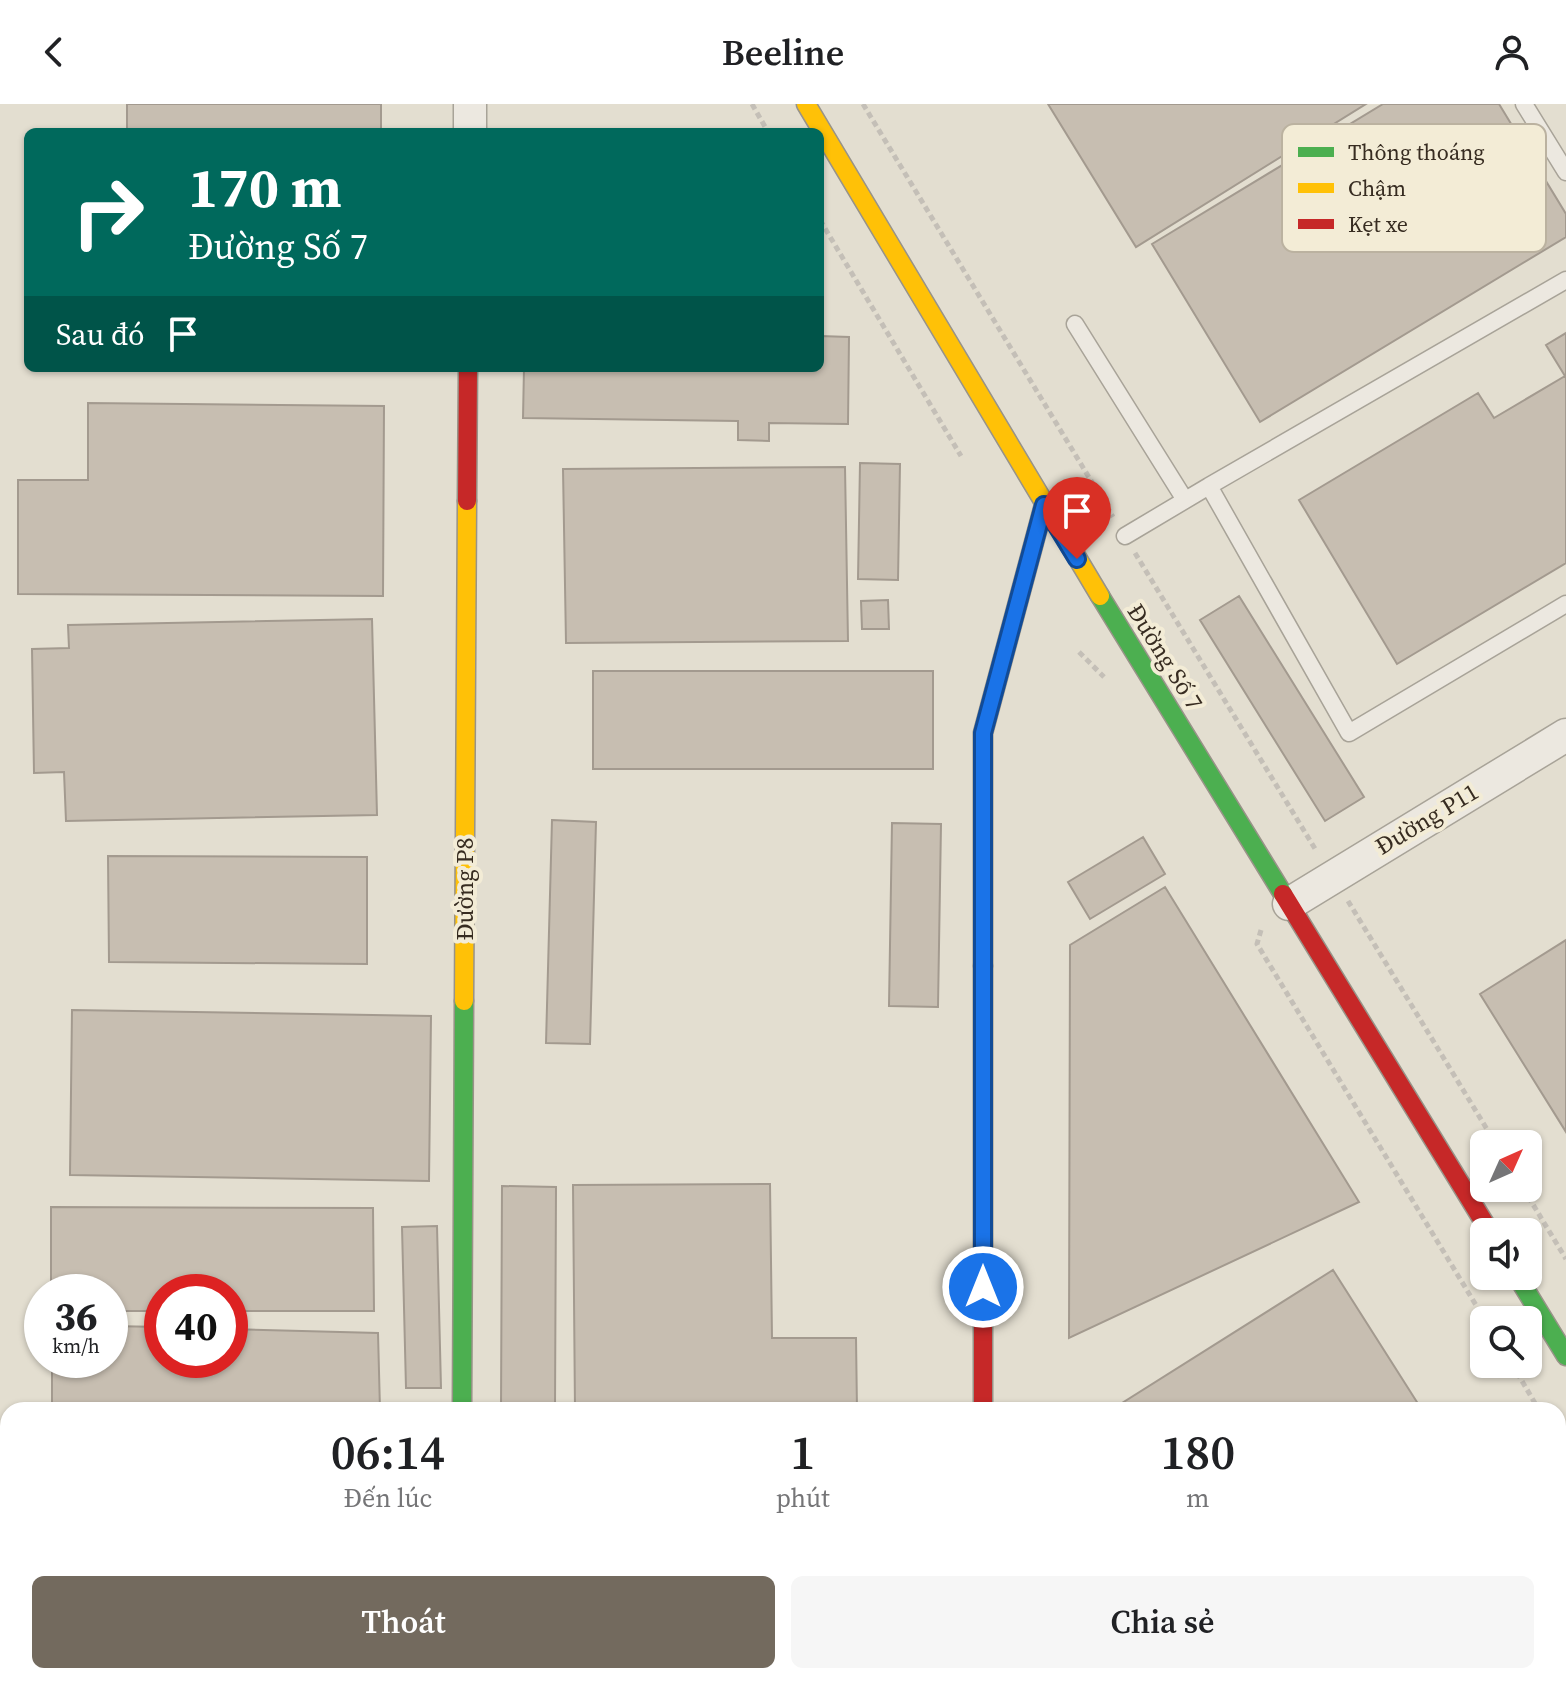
<!DOCTYPE html>
<html lang="vi">
<meta charset="utf-8">
<style>
body{margin:0;font-family:"Source Serif 4",serif;background:#f6f6f6;color:#202124;height:100vh;display:flex;flex-direction:column;font-size:30px;white-space:nowrap}
*{box-sizing:border-box;margin:0}
p{font-size:26px;color:#757577}
.icon{flex:none;width:44px;height:44px;fill:none;stroke:currentColor;stroke-width:2;stroke-linecap:round;stroke-linejoin:round}
.map{position:relative;flex:1;overflow:hidden}
.details{position:absolute;left:0px;top:1298px;width:1566px;height:282px;display:flex;flex-direction:column;background:#fff;border-radius:24px 24px 0 0;box-shadow:0 2px 6px #0004}
.details>*{flex:none}
.hud{position:absolute;left:24px;top:24px;width:800px;height:244px;border-radius:12px;box-shadow:0 2px 6px #0004;background:#00695c;color:#fff;overflow:hidden}
.needle{width:52px;rotate:45deg}
.controls{position:absolute;left:1470px;top:1026px;display:grid;gap:16px}
.controls a{display:grid;place-items:center;width:72px;height:72px;border-radius:12px;background:#fff;box-shadow:0 2px 6px #0004;font-size:40px}
.speed{position:absolute;left:24px;top:1170px;display:flex;gap:16px;font-size:40px;font-weight:700;text-align:center}
.speed>*{display:grid;place-content:center;width:104px;height:104px;border-radius:50%;background:#fff;box-shadow:0 2px 6px #0004;line-height:1}
.speed small{font-size:20px;font-weight:400}
.speed .limit{border:12px solid #d22;background:#fff;color:#111}
.pin{position:absolute;display:grid;place-items:center;width:68px;height:68px;color:#fff;margin:-82px -34px;border-radius:50% 50% 50% 0;rotate:-45deg;box-shadow:0 0 8px #0007}
.pin .icon{rotate:45deg}
.me{position:absolute;width:88px;margin:-44px;rotate:0deg;stroke-linejoin:round;filter:drop-shadow(0 0 6px #0008)}
.turn{display:flex;align-items:center;gap:28px;height:168px;padding:0 32px;font-size:36px}
.turn .icon{width:104px;height:104px;stroke-width:2.5}
.turn b{display:block;font-size:56px;line-height:68px}
.then{display:flex;align-items:center;height:76px;padding:0 32px;background:#0003;gap:16px;font-size:30px}
.eta{display:flex;justify-content:space-evenly;align-items:center;height:136px;text-align:center}
.eta b{font-size:48px;font-weight:600;line-height:56px}
.cta{display:flex;gap:16px;margin-top:auto;padding:16px 32px}
.cta a{flex:1;height:92px;border-radius:12px;background:#736a5e;color:#fff;font-size:32px;font-weight:600;line-height:92px;text-align:center}
.cta a+a{background:#f6f6f6;color:#202124}
header{display:flex;justify-content:space-between;align-items:center;height:104px;padding:0 32px;background:#fff;font-size:36px;font-weight:600}
.map>svg:first-child{display:block}
</style>
<header><svg class="icon" aria-label="back" viewBox="0 0 24 24"><path d="M15 5l-7 7 7 7"/></svg>Beeline<svg class="icon" aria-label="person" viewBox="0 0 24 24"><circle cx="12" cy="8" r="4"/><path d="M4 21q1-7 8-7t8 7"/></svg></header>
<div class="map">
<svg width="1566" height="1579" viewBox="0 0 1566 1579">
<rect width="100%" height="100%" fill="#e3ded0"/>
<path fill="#c7beb1" stroke="#a39a8f" stroke-width="2" d="M 127,0 L 381,0 L 381,28 L 127,28 Z
M 1048,0 L 1366,0 L 1136,143 Z
M 1383,0 L 1499,0 L 1566,110 L 1566,133 L 1260,318 L 1152,140 Z
M 1566,229 L 1566,459 L 1397,560 L 1299,396 L 1478,289 L 1494,314 L 1565,272 L 1546,241 Z
M 820,232 L 849,233 L 848,320 L 769,319 L 769,337 L 738,336 L 738,317 L 523,314 L 524,264 L 820,264 Z
M 88,299 L 384,302 L 383,492 L 18,490 L 18,376 L 88,376 Z
M 860,359 L 900,360 L 898,476 L 858,475 Z
M 845,363 L 848,537 L 566,539 L 563,365 Z
M 1239,492 L 1364,693 L 1325,717 L 1200,516 Z
M 888,496 L 889,525 L 862,525 L 861,497 Z
M 372,515 L 377,711 L 66,717 L 64,668 L 34,669 L 32,545 L 69,544 L 68,521 Z
M 593,567 L 933,567 L 933,665 L 593,665 Z
M 552,716 L 596,718 L 590,940 L 546,939 Z
M 892,719 L 941,720 L 938,903 L 889,902 Z
M 1143,733 L 1165,770 L 1090,815 L 1068,778 Z
M 108,752 L 367,753 L 367,860 L 109,858 Z
M 1165,783 L 1359,1098 L 1069,1234 L 1070,841 Z
M 1566,836 L 1566,1028 L 1480,890 Z
M 72,906 L 431,912 L 429,1077 L 70,1071 Z
M 770,1080 L 772,1234 L 856,1234 L 857,1306 L 575,1306 L 573,1081 Z
M 502,1082 L 556,1083 L 555,1306 L 501,1306 Z
M 51,1103 L 373,1104 L 374,1207 L 230,1207 L 230,1188 L 162,1188 L 162,1207 L 110,1207 L 110,1188 L 51,1188 Z
M 437,1122 L 441,1284 L 406,1284 L 402,1123 Z
M 1333,1166 L 1422,1306 L 1111,1306 Z
M 110,1222 L 162,1223 L 162,1256 L 230,1256 L 230,1225 L 378,1229 L 380,1306 L 52,1306 L 52,1256 L 110,1256 Z
M 1566,1463 L 1566,1522 L 1558,1527 L 1558,1468 Z
M 19,1572 L 376,1572 L 376,1579 L 19,1579 Z
M 540,1572 L 720,1572 L 720,1574 L 540,1575 Z
M 1033,1572 L 1101,1572 L 1101,1579 L 1033,1579 Z
M 1392,1572 L 1486,1572 L 1475,1579 L 1380,1579 Z"/>
<g fill="none" stroke-linecap="round" stroke-linejoin="round">
<g stroke="#a8a398" stroke-width="19">
<path id="lane" d="M 1524,0 L 1566,68
M 1075,220 L 1185,396
M 1209,382 L 1566,176
M 1125,432 L 1209,382 L 1349,629 L 1566,500"/>
</g>
<g stroke="#a8a398" stroke-width="35">
<path id="street" d="M 470,28 L 470,0
M 1289,800 L 1566,631
M 983,1572 L 983,1579
M 460,1579 L 460,1572"/>
</g>
<g stroke="#989388" stroke-width="21">
<path id="fast" d="M 1100,492 L 1283,790
M 983,862 L 983,629 L 1044,401
M 1517,1172 L 1566,1252
M 462,1306 L 464,897"/>
</g>
<g stroke="#989388" stroke-width="21">
<path id="slow" d="M 806,0 L 1100,492
M 464,897 L 467,397"/>
</g>
<g stroke="#989388" stroke-width="21">
<path id="jam" d="M 467,397 L 468,264
M 1283,790 L 1490,1128
M 983,862 L 983,1306"/>
</g>
<path stroke="#c4bfb7" stroke-width="5" stroke-dasharray="6 4" stroke-linecap="butt" d="M 752,0 L 768,28
M 863,0 L 1113,413
M 820,116 L 961,352
M 1135,449 L 1317,748
M 1079,548 L 1104,573
M 1348,797 L 1496,1040
M 1261,826 L 1257,840 L 1485,1216
M 1523,1084 L 1566,1155
M 1512,1260 L 1539,1306
M 1558,1339 L 1566,1353"/>
<use href="#lane" stroke="#ece8e0" stroke-width="16"/>
<use href="#street" stroke="#ece8e0" stroke-width="32"/>
<use href="#fast" stroke="#4caf50" stroke-width="18"/>
<use href="#slow" stroke="#ffc107" stroke-width="18"/>
<use href="#jam" stroke="#c62828" stroke-width="18"/>
</g>
<g fill="none" stroke-linecap="round" stroke-linejoin="round">
<g stroke="#114b97" stroke-width="20">
<path id="route" d="M 983,1183 L 983,629 L 1044,401 L 1077,455"/>
</g>
<use href="#route" stroke="#1a73e8" stroke-width="14"/>
</g>
<g text-anchor="middle" stroke-width="8" stroke-linejoin="round" paint-order="stroke">
<g font-size="24" fill="#372c21" stroke="#f3ecd6">
<text transform="translate(1165 553) rotate(58)" y="8">Đường Số 7</text>
<text transform="translate(1427 715) rotate(-31)" y="8">Đường P11</text>
<text transform="translate(465 785) rotate(-90)" y="8">Đường P8</text>
</g>
</g>
<rect x="1282" y="20" width="264" height="128" rx="12" fill="#f3ecd6" stroke="#bbb2a0" stroke-width="2"/>
<rect x="1298" y="43" width="36" height="10" fill="#4caf50"/>
<rect x="1298" y="79" width="36" height="10" fill="#ffc107"/>
<rect x="1298" y="115" width="36" height="10" fill="#c62828"/>
<g font-size="22" fill="#372c21">
<text x="1348" y="56">Thông thoáng</text>
<text x="1348" y="92">Chậm</text>
<text x="1348" y="128">Kẹt xe</text>
</g>
</svg>
<div class="controls">
<a><svg class="needle" viewBox="-14 -14 28 28"><path d="M0-13l5 13h-10z" fill="#e53935"/><path d="M0 13l5-13h-10z" fill="#757577"/></svg></a>
<a><svg class="icon" aria-label="sound" viewBox="0 0 24 24"><path d="M4 9h4l5-4v14l-5-4H4zM17 9q2 3 0 6"/></svg></a>
<a><svg class="icon" aria-label="search" viewBox="0 0 24 24"><circle cx="10" cy="10" r="6"/><path d="M15 15l6 6"/></svg></a>
</div>
<div class="speed"><div>36<small>km/h</small></div><div class="limit">40</div></div>
<div class="pin" style="left:1077px;top:455px;background:#d93025"><svg class="icon" aria-label="arrive" viewBox="0 0 24 24"><path d="M6 21V4h12l-3 4 3 4H6"/></svg></div>
<svg class="me" style="left:983px;top:1183px" viewBox="-20 -20 40 40"><circle r="17" fill="#1a73e8" stroke="#fff" stroke-width="3"/><path d="M0-11L8 9 0 5-8 9z" fill="#fff"/></svg>
<div class="hud">
<div class="turn"><svg class="icon" aria-label="right" viewBox="0 0 24 24"><path d="M7 20v-9h11M14 6l5 5-5 5"/></svg><div><b>170 m</b>Đường Số 7</div></div>
<div class="then">Sau đó<svg class="icon" aria-label="arrive" viewBox="0 0 24 24"><path d="M6 21V4h12l-3 4 3 4H6"/></svg></div>
</div>
<section class="details">
<div class="eta">
<div><b>06:14</b><p>Đến lúc</p></div>
<div><b>1</b><p>phút</p></div>
<div><b>180</b><p>m</p></div>
</div>
<div class="cta"><a>Thoát</a><a>Chia sẻ</a></div>
</section>
</div>
